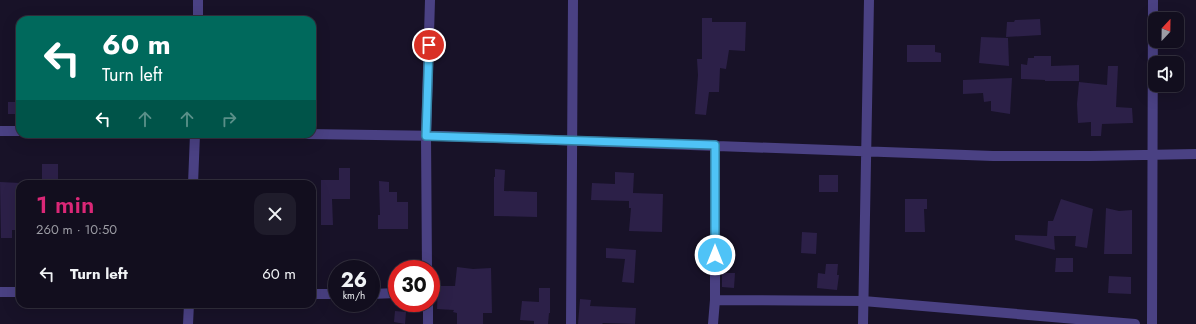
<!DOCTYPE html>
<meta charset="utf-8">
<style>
body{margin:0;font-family:Jost,sans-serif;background:#1f1c2b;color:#f1f3f6;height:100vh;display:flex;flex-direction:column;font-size:15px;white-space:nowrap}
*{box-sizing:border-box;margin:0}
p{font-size:13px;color:#9c9ca4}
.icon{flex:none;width:22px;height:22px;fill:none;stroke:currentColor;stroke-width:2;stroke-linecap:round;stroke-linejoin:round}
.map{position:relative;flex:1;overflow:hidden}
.drawer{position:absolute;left:16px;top:180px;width:300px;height:128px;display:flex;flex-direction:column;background:#120e1e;border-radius:12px;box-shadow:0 4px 16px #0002,0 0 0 1px #312e3c}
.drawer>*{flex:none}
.guide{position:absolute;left:16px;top:16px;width:300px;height:122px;border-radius:12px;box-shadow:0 4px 16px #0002,0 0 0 1px #312e3c;background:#00695c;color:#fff;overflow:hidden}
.needle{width:26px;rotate:22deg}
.tools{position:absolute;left:1148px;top:12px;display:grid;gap:8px}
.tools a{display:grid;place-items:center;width:36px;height:36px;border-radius:8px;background:#120e1e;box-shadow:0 4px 16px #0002,0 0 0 1px #312e3c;font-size:20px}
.speed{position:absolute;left:328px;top:260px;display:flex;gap:8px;font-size:20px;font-weight:700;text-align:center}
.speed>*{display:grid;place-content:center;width:52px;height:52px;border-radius:50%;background:#120e1e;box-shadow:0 4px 16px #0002,0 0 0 1px #312e3c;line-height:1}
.speed small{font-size:10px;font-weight:400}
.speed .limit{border:6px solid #d22;background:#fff;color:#111}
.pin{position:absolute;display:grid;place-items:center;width:34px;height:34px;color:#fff;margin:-17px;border:2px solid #fff;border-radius:50%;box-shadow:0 1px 4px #0007}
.me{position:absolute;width:44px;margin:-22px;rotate:0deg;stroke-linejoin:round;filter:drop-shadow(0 0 3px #0008)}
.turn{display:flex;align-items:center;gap:14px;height:84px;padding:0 20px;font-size:18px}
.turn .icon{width:52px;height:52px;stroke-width:2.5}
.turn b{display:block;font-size:28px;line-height:34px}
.lanes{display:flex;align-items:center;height:38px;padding:0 20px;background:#0003;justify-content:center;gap:20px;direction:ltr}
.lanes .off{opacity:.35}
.round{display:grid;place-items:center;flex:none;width:42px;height:42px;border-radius:12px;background:#1f1c2b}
.overview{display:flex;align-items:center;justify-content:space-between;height:68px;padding:0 20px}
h1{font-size:24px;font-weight:600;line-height:30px;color:#db2777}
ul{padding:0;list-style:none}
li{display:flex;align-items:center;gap:12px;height:52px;padding:0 20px}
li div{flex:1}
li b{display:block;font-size:15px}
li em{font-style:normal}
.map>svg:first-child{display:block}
</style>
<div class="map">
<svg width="1196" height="324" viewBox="0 0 1196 324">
<rect width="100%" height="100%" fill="#181228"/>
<path fill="#2c2048" d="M 702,18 L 712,18 L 712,22 L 746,22 L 745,51 L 729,50 L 726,69 L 720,68 L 719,92 L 709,92 L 706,115 L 695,114 L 698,75 L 697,59 L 702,59 Z
M 1040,19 L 1041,35 L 1006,37 L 1007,22 L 1014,22 L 1015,20 Z
M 981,37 L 1008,38 L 1009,66 L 979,63 Z
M 907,45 L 935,45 L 935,52 L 941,53 L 941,62 L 907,62 Z
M 1034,56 L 1051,56 L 1051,66 L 1079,65 L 1079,81 L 1045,81 L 1045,80 L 1021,79 L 1021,64 L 1027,65 L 1028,58 L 1034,58 Z
M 1108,66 L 1118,66 L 1116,107 L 1132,108 L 1133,123 L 1102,124 L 1101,136 L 1091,136 L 1091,122 L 1078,123 L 1077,104 L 1079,82 L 1107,85 Z
M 1012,78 L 1010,114 L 991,111 L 991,101 L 984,102 L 983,93 L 963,94 L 963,80 Z
M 8,102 L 19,102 L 19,114 L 8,114 Z
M 42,164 L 58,164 L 58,184 L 42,184 Z
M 339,168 L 350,168 L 350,199 L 332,199 L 333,225 L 321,225 L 321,180 L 339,180 Z
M 495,169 L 505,170 L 504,191 L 537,192 L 537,217 L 494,216 L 494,177 L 495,177 Z
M 615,172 L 634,173 L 633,193 L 663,194 L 662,232 L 629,231 L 631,208 L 629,208 L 629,201 L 591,200 L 592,183 L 615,184 Z
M 819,175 L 838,175 L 838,192 L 819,192 Z
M 379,181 L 389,182 L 389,192 L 397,192 L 397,202 L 408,202 L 408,229 L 378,229 L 378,215 L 380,215 Z
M 0,182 L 20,183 L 20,220 L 19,220 L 19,230 L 12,230 L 12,238 L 1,238 Z
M 905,199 L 927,199 L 927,209 L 924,209 L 925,232 L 905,232 Z
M 1061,199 L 1093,209 L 1087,248 L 1075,246 L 1076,236 L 1051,236 L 1054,236 L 1055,250 L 1015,240 L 1015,235 L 1047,236 L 1048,221 L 1053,221 Z
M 1106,208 L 1119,211 L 1132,210 L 1132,254 L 1104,254 Z
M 802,232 L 817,233 L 816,254 L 801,253 Z
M 606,248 L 636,250 L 634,283 L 622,282 L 625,259 L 606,258 Z
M 1056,258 L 1073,258 L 1073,272 L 1055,272 Z
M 826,264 L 838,264 L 837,275 L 839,275 L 837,290 L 817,288 L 818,273 L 825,274 Z
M 457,267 L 473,269 L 491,268 L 492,313 L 483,313 L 483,324 L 457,324 L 457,313 L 453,312 L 454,310 L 437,309 L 438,286 L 455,286 Z
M 722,273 L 735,273 L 734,288 L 722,287 Z
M 1109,276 L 1131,277 L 1131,294 L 1108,293 Z
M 539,288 L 550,288 L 550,313 L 549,313 L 548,324 L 534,324 L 534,321 L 520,320 L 522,301 L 539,302 Z
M 580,299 L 591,300 L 590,306 L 636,308 L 635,324 L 603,323 L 602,324 L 578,324 Z
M 395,311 L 406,312 L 405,324 L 394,322 Z"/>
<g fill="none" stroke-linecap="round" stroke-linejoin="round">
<path stroke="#4a4183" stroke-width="10" d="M 198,20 L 198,0
M 0,131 L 20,131
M 307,134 L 443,136 L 993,156 L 1090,156 L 1196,154
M 193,184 L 195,134
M 427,269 L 426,136 L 430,0
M 0,292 L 20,292
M 312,294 L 337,294
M 371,294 L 397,293
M 715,300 L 863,301 L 1135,324
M 428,303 L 428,324
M 188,324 L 189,304
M 571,324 L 573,0
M 713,324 L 715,300 L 715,145
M 863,324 L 869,0
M 1152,324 L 1153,0"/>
</g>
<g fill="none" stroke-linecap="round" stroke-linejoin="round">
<g stroke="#337fa1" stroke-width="10">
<path id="route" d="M 429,45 L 426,136 L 715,145 L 715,255"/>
</g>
<use href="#route" stroke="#4fc3f7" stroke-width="7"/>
</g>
</svg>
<div class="tools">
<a><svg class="needle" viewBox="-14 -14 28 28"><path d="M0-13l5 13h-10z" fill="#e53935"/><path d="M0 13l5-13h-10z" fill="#9c9ca4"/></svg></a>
<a><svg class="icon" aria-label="sound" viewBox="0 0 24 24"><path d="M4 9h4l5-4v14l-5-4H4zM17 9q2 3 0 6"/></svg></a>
</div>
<div class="speed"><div>26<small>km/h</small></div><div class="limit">30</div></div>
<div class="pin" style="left:429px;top:45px;background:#d93025"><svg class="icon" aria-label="arrive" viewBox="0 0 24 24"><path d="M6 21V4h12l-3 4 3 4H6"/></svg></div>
<svg class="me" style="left:715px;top:255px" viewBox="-20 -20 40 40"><circle r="17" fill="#4fc3f7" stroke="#fff" stroke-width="3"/><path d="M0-11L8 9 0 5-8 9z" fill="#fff"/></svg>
<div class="guide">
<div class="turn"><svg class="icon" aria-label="left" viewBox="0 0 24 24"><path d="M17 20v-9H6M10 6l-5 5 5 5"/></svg><div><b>60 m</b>Turn left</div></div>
<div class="lanes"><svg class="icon" aria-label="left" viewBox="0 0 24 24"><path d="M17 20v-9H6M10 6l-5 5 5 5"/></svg><svg class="icon off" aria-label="ahead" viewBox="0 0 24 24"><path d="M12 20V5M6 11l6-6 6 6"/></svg><svg class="icon off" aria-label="ahead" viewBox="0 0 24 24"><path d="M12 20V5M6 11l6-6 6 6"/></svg><svg class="icon off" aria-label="right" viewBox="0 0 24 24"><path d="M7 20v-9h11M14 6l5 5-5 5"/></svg></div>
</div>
<section class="drawer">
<div class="overview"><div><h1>1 min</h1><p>260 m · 10:50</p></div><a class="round"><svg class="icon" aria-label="close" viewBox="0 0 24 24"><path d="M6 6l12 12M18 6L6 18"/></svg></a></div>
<ul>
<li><svg class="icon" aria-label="left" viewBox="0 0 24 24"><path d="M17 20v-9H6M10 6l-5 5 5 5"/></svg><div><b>Turn left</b></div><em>60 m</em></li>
</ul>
</section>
</div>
